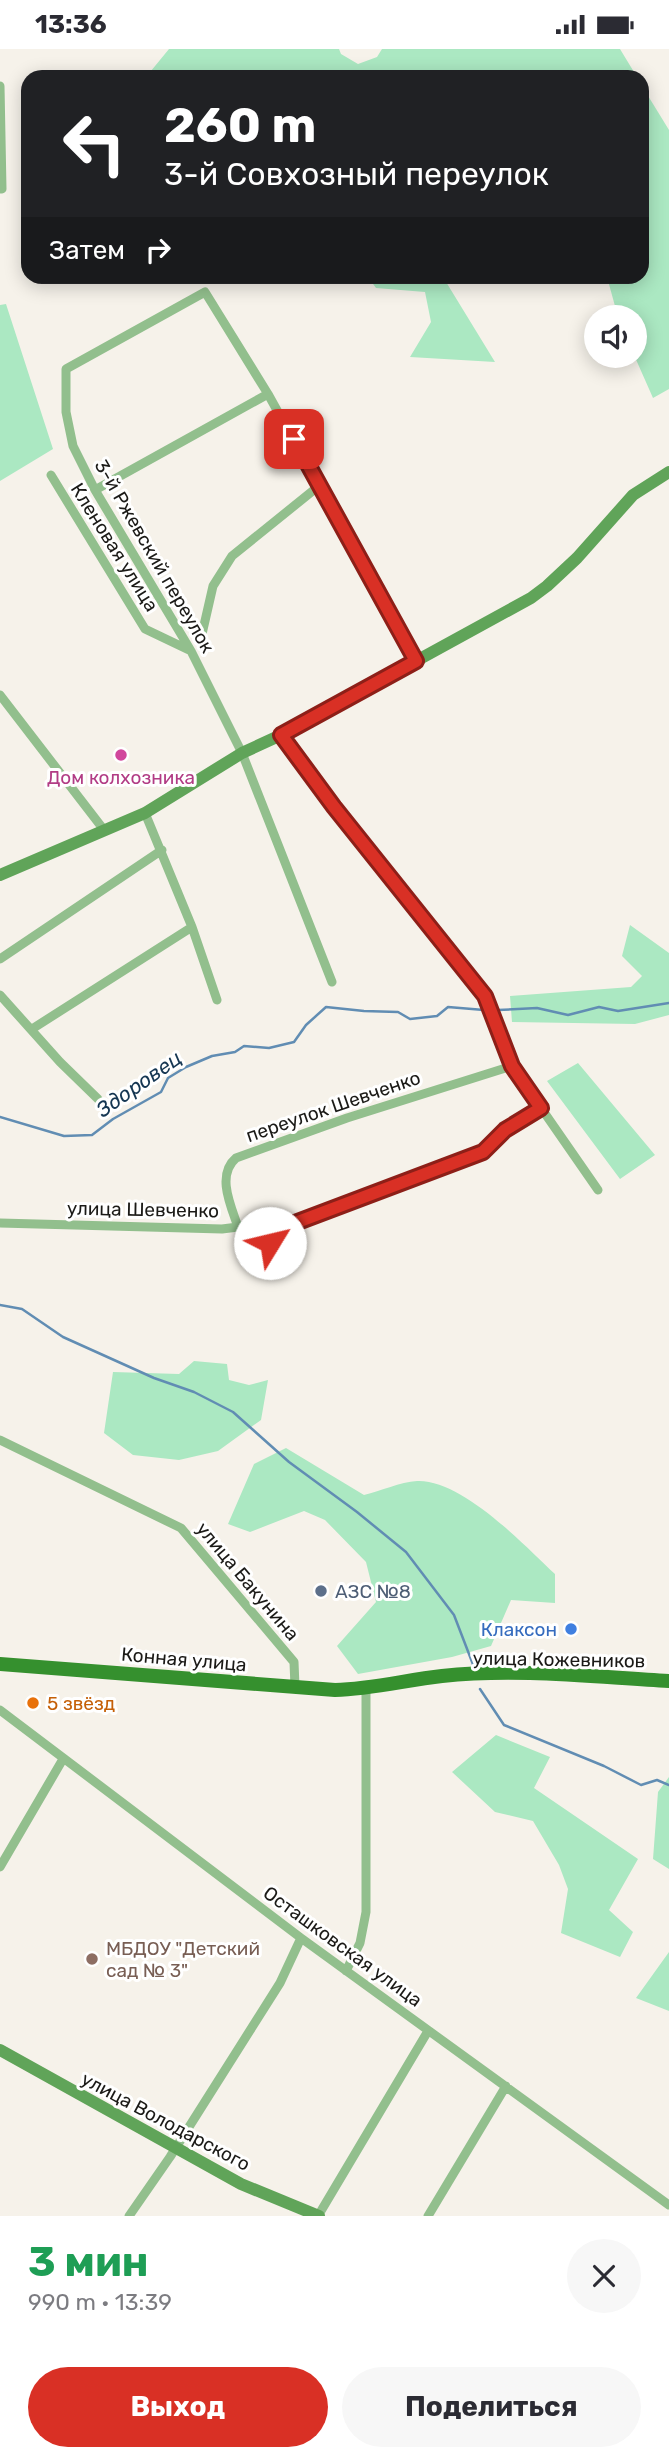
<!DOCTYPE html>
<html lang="ru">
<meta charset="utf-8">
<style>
body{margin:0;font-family:Rubik,sans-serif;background:#f7f7f7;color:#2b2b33;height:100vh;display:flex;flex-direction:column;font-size:26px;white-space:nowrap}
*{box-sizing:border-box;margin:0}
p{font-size:23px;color:#7c7c81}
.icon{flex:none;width:38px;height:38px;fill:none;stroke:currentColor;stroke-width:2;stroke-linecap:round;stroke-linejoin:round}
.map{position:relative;height:2167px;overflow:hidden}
.side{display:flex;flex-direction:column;background:#fff;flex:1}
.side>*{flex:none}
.hud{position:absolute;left:21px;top:21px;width:628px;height:214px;border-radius:21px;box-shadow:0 4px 18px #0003;background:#202124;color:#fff;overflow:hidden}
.fabs{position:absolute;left:584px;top:256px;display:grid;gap:14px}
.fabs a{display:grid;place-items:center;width:63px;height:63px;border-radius:50%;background:#fff;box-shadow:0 4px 18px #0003;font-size:35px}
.pin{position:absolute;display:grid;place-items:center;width:60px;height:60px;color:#fff;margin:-30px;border-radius:14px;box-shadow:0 4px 10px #0006}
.me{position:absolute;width:77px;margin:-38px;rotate:54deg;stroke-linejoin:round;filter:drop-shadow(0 0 5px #0008)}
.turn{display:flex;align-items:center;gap:24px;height:147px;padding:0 28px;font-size:32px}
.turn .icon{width:91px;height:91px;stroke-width:2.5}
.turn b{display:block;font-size:49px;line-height:60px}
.then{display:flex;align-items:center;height:66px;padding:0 28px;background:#0003;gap:14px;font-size:26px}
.round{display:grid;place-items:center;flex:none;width:74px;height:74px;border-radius:37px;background:#f7f7f7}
.headline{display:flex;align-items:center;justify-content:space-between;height:119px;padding:0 28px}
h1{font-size:42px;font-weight:700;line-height:52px;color:#1e9e55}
.cta{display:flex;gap:14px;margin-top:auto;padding:14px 28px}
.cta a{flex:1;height:80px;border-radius:42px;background:#d93025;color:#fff;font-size:28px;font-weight:700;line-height:80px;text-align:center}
.cta a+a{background:#f7f7f7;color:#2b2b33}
.status{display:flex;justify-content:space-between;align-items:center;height:49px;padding:0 35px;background:#fff;direction:ltr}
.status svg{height:19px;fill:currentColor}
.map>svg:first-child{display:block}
</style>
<div class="status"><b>13:36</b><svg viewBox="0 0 49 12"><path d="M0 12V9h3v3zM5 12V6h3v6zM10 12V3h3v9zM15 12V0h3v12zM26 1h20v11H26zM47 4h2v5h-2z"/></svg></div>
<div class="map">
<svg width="669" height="2167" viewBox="0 0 669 2167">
<rect width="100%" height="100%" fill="#f6f2ea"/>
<path fill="#abe8c2" d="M 169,0 L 339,0 L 341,5 L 358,15 L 377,8 L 382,0 L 620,0 L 637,28 L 146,28 Z
M 642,37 L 669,81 L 669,340 L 653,349 L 634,306 L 635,268 L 618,268 L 607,228 L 642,228 Z
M 368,228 L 443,228 L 495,313 L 410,308 L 431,273 L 425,243 L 376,239 Z
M 6,255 L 53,400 L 0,432 L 0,256 Z
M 630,876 L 669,904 L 669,966 L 635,975 L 512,973 L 510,947 L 631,938 L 642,927 L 622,907 Z
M 578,1014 L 655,1106 L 620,1130 L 547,1032 Z
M 194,1312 L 227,1315 L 229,1331 L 249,1336 L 268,1331 L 261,1371 L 218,1402 L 179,1411 L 133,1406 L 104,1384 L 113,1323 L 179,1325 Z
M 286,1399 L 364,1446 C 381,1442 400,1433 417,1432 C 462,1430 524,1496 555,1525 L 555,1554 L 511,1551 L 491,1597 L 452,1608 L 358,1625 L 337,1597 L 376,1553 L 366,1513 L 325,1471 L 304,1462 L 250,1483 L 228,1475 L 254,1415 Z
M 496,1686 L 550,1708 L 534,1739 L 638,1810 L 609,1861 L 633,1883 L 620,1908 L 561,1884 L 568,1840 L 559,1816 L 533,1772 L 495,1763 L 452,1723 Z
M 669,1728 L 669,1820 L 653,1810 L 658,1743 Z
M 669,1903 L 669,1962 L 636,1949 Z"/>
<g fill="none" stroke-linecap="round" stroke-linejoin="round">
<path stroke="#618db3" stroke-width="2.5" d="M 498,961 L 537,959 L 568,966 L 599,958 L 618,962 L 669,954
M 0,1068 L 64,1087 L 92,1086 L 113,1070 L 161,1043 L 168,1029 L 186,1018 L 212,1007 L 235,1003 L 244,997 L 269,999 L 294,993 L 306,976 L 326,958 L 364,962 L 398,963 L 410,970 L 437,967 L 448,958 L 484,961
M 0,1256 L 22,1260 L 63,1288 L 154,1329 L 194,1343 L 233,1363 L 289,1413 L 357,1463 L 406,1503 L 454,1566 L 474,1618
M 480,1640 L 504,1676 L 604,1717 L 641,1736 L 657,1731 L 669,1736"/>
<path stroke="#92bf8d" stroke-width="9" d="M 0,37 L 2,140 L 0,140
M 51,426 L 145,580 L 189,601
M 95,441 L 268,345
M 202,585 L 213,537 L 232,507 L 320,436
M 0,646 L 104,781
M 281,686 L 334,758 L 485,947 L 512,1017 L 598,1141
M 145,764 L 192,878 L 217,951
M 0,910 L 162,801
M 332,933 L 242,704 L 191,602 L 95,441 L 73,397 L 66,363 L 66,320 L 205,243 L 268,345 L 416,612
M 0,946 L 60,1013 L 98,1050
M 32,980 L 192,878
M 0,1174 L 222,1180 L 238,1178 L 270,1193 L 295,1174 L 483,1103 L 505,1081 L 541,1059
M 238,1178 C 231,1157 216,1126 236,1109 L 347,1069 L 512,1017
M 0,1391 L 181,1479 L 294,1613 L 295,1638
M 0,1661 L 301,1889 L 669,2156
M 0,1818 L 63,1710
M 346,1922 L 360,1894 L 366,1863 L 366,1640
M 129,2167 L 170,2108 L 280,1934 L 301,1889
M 318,2167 L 428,1982
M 428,2167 L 506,2037"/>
<path stroke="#60a459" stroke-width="12" d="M 0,826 L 145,764 L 242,704 L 281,686 L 531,549 L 547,537 L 577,509 L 633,446 L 669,423
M 0,2001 L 241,2135 L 319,2167"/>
<path stroke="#35902e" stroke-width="14" d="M 0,1615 L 335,1641 C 372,1640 406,1631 442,1627 C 517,1619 594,1628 669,1632"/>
</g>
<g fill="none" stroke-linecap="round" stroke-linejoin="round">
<g stroke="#8d1f18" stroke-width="18">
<path id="route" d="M 270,1194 L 295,1174 L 483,1103 L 505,1081 L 541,1059 L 512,1017 L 485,947 L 334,758 L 281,686 L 416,612 L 294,390"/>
</g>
<use href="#route" stroke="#d93025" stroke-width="12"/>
</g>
<circle fill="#d1479c" stroke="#fff" stroke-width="2.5" cx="121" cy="706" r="7"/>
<circle fill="#5c6f8a" stroke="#fff" stroke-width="2.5" cx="321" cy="1542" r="7"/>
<circle fill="#3f7fe0" stroke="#fff" stroke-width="2.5" cx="571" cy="1580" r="7"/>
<circle fill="#e8710a" stroke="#fff" stroke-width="2.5" cx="33" cy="1654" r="7"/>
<circle fill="#8d6e63" stroke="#fff" stroke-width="2.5" cx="92" cy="1910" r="7"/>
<g text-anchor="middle" stroke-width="6" stroke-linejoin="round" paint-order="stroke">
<g font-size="19" fill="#1b1a17" stroke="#fff">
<text transform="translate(115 498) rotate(58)" y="7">Кленовая улица</text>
<text transform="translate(155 507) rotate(60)" y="7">3-й Ржевский переулок</text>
<text transform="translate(333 1057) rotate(-19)" y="7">переулок Шевченко</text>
<text transform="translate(143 1160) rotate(1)" y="7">улица Шевченко</text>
<text transform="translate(248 1532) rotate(50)" y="7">улица Бакунина</text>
<text transform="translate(184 1610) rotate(5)" y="7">Конная улица</text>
<text transform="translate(559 1610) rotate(1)" y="7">улица Кожевников</text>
<text transform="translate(343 1897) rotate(36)" y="7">Осташковская улица</text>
<text transform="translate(166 2072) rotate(28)" y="7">улица Володарского</text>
</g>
<g font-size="19" fill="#b23c85" stroke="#fff">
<text x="121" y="735">Дом колхозника</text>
</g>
<g font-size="19" fill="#4e5e75" stroke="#fff" text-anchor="start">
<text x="335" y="1549">АЗС №8</text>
</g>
<g font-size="19" fill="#366cbe" stroke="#fff" text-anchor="end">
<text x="557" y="1587">Клаксон</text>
</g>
<g font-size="19" fill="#c56008" stroke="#fff" text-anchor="start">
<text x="47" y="1661">5 звёзд</text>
</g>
<g font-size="19" fill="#785e54" stroke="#fff" text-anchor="start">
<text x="106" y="1906">МБДОУ "Детский<tspan x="106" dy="22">сад № 3"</tspan></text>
</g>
<g font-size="21" font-style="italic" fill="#153652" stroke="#fff">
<text transform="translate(139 1035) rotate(-35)" y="7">Здоровец</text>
</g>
</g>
</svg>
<div class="fabs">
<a><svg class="icon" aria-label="sound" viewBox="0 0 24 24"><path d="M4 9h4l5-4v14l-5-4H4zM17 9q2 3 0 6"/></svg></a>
</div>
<div class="pin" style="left:294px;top:390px;background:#d93025"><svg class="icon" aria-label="arrive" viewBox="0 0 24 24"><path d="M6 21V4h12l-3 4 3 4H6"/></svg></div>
<svg class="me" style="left:270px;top:1194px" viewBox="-20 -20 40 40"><circle r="19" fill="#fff"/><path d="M0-13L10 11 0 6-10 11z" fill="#d93025"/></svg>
<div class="hud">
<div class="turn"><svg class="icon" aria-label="left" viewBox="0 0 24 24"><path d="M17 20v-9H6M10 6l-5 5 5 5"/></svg><div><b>260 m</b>3-й Совхозный переулок</div></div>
<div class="then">Затем<svg class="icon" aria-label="right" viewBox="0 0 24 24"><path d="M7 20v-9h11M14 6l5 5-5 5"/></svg></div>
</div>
</div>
<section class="side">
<div class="headline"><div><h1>3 мин</h1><p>990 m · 13:39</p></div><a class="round"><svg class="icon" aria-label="close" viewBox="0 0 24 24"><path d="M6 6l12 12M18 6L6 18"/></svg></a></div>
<div class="cta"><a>Выход</a><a>Поделиться</a></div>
</section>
